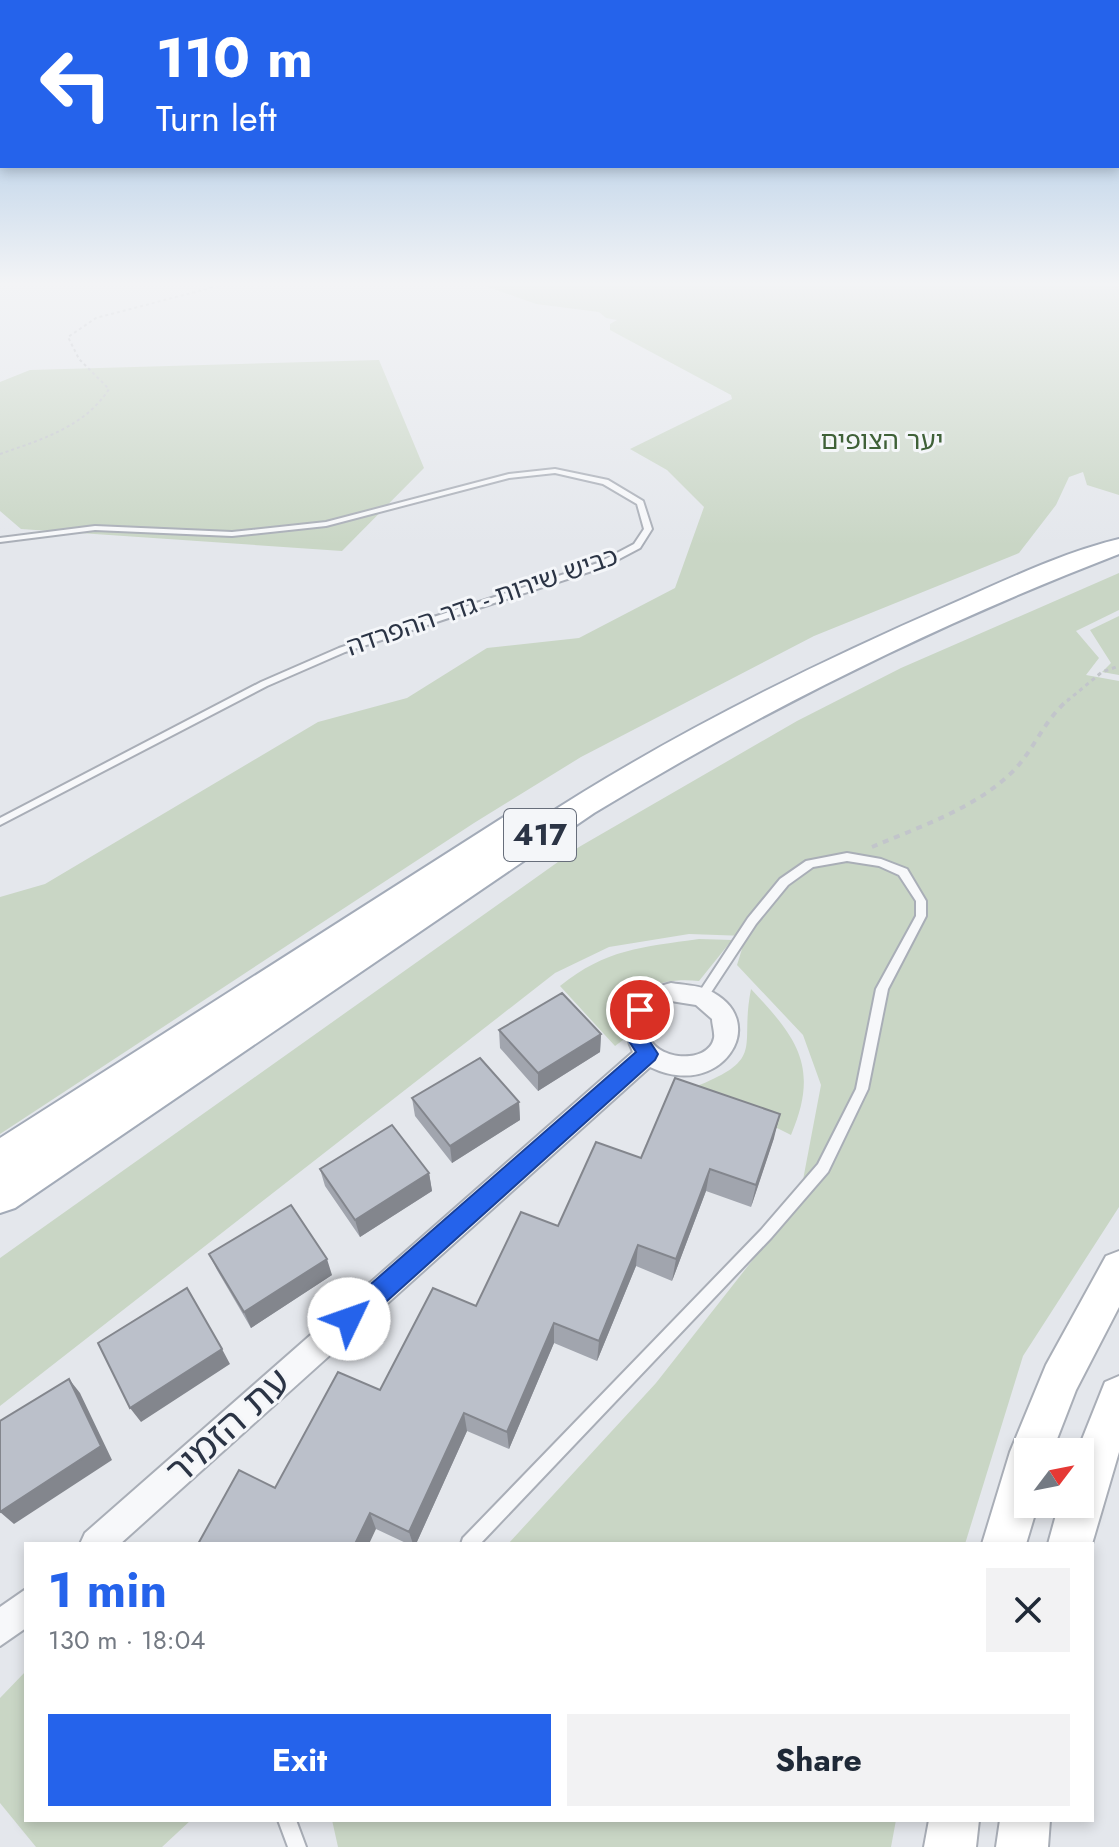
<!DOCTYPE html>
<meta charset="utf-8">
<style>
body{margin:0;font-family:Jost,"Noto Sans Hebrew",sans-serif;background:#f2f2f3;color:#1f2937;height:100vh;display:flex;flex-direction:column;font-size:30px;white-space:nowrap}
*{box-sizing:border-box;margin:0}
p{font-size:26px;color:#747a83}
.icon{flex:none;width:44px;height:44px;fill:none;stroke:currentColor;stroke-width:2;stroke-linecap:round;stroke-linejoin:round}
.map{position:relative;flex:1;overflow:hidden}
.sheet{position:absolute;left:24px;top:1542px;width:1070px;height:280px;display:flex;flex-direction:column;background:#fff;border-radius:0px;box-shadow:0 4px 12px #0003}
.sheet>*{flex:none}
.banner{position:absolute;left:0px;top:0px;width:1120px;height:168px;box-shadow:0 4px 12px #0003;background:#2563eb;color:#fff;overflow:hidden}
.needle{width:52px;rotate:58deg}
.fabs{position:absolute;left:1014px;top:1438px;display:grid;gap:16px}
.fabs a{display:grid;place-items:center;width:80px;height:80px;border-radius:0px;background:#fff;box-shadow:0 4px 12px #0003;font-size:40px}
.pin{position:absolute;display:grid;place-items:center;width:68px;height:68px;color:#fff;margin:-34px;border:4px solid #fff;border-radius:50%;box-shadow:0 2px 8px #0007}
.me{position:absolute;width:88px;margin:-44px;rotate:48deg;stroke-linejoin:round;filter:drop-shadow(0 0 6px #0008)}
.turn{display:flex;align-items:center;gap:28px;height:168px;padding:0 24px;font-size:36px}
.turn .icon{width:104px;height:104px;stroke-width:2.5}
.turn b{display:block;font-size:56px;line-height:68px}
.round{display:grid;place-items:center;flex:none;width:84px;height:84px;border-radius:0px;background:#f2f2f3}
.head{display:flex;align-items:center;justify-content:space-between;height:136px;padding:0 24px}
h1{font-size:48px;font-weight:700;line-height:60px;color:#2563eb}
.action{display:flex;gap:16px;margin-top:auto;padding:16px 24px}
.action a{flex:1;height:92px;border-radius:0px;background:#2563eb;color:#fff;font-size:32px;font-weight:700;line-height:92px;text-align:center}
.action a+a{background:#f2f2f3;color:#1f2937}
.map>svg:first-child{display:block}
</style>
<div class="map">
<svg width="1119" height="1847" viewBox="0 0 1119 1847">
<rect width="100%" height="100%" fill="#e4e7ec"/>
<path fill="#c9d6c5" d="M 485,286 L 1119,286 L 1119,495 L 1087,485 L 1083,472 L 1069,477 L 1056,505 L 1019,553 L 814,636 L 581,757 L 474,823 L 0,1134 L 0,897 L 45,884 L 318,722 L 407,698 L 487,648 L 579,638 L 675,588 L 704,507 L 667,470 L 630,449 L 732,399 L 731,395 L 610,330 L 610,324 L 617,320 L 606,318 L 599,312 L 536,304 Z
M 379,360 L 424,468 L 342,551 L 21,529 L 0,511 L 0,382 L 30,370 Z
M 1119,573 L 1119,610 L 1076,631 L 1099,658 L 1086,675 L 1119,681 L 1119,1207 L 1023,1356 L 965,1544 L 508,1544 L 656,1383 L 799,1201 L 821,1085 L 803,1035 L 737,965 L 746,936 L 689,934 L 609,947 L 555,973 L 0,1406 L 0,1258 L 579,847 L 797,721 L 901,668 Z
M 1119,616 L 1119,675 L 1102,672 L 1111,663 L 1090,630 Z
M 699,939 L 732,940 L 699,981 C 668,978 635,984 623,1017 L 627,1037 L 615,1046 L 560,986 C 606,949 642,947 699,939 Z
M 751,989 C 797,1038 820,1067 791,1135 L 695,1087 C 767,1058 739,1049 751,989 Z
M 26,1671 L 26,1820 L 191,1820 L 162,1847 L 36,1847 L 0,1803 L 0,1698 Z
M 332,1820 L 896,1820 L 891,1847 L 338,1847 Z"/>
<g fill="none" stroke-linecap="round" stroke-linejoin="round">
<g stroke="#a9aeb7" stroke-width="4">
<path id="service" d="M 555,469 L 608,480 L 643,501 L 652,529 L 640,548 L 604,567 L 345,652 L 267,686 L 0,825 L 0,818 L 261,682 L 339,648 L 598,563 L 634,544 L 644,529 L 637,504 L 603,484 L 555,473 L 509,478 L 326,526 L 232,536 L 95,530 L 0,542 L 0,538 L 95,526 L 232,532 L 326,522 L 509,474 Z
M 847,853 L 881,859 L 907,869 L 926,901 L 926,916 L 888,989 L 868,1089 L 828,1172 L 771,1238 L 480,1544 L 461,1544 L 463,1538 L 761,1230 L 818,1164 L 856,1089 L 876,989 L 916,916 L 916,901 L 899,875 L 879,866 L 847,861 L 813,867 L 788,885 L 756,924 L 706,1000 L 698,1000 L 696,997 L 748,918 L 780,879 L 806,861 Z
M 278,1820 L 296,1820 L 306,1847 L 288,1847 Z"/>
</g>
<g stroke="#a9aeb7" stroke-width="4">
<path id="minor" d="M 671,983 C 683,985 697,985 708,990 C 774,1020 721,1102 650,1067 L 120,1544 L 80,1544 L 85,1533 L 633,1052 C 615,1013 632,993 671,983 ZM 671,1001 L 696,1005 L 712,1019 C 712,1024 715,1033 714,1038 C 708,1066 652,1060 648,1033 C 648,1028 650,1019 651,1014 Z
M 26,1589 L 26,1628 L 0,1646 L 0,1607 Z"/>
</g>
<g stroke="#a9aeb7" stroke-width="4">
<path id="secondary" d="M 1119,1251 L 1119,1307 L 1076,1390 L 1052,1452 L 1028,1452 L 1028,1504 L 1038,1504 L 1026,1544 L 982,1544 L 1010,1452 L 1046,1365 L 1106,1256 Z
M 1119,1376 L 1119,1452 L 1092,1544 L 1048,1544 L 1059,1504 L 1080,1504 L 1080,1452 L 1077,1452 L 1105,1382 Z
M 929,1820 L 979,1820 L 976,1847 L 924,1847 Z
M 1000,1820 L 1050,1820 L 1048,1847 L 996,1847 Z"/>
</g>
<g stroke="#a3abb8" stroke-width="4">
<path id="primary" d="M 1119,539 L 1119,554 C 935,625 762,711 594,813 L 15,1208 L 0,1213 L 0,1138 L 510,813 L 521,810 L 532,813 L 536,822 C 666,737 807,667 949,605 C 1004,581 1061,553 1119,539 Z"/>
</g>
<path stroke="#c2c5cb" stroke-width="2" stroke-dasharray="3 3" stroke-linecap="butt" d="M 0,454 C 40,440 85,427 109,389 L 79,359 L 68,337 L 96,318 L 218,286"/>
<path stroke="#c2c5cb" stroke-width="3" stroke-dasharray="4 4" stroke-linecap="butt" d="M 1067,701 L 1102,672 L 1119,666"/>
<path stroke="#c2c5cb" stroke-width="4" stroke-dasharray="6 6" stroke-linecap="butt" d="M 872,847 C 921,826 980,807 1017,767 C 1036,745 1046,718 1069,699"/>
<use href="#service" fill="#f7f8fa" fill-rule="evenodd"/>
<use href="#minor" fill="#f7f8fa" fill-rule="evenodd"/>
<use href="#secondary" fill="#fff" fill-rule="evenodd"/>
<use href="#primary" fill="#fff" fill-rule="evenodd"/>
</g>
<path fill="#a1a5ae" d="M 499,1030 L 601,1034 L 600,1052 L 538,1091 L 500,1048 Z
M 412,1098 L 519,1102 L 520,1120 L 452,1163 L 415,1116 Z
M 774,1138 L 751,1207 L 706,1191 L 672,1281 L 636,1266 L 597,1361 L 554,1343 L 509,1449 L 467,1431 L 416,1544 L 408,1544 L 376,1529 L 275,1488 L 380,1390 L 476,1306 L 558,1226 L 641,1158 Z
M 320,1169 L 429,1173 L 432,1191 L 360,1237 L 325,1186 Z
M 209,1254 L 332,1275 L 251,1328 L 217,1270 Z"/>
<path fill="#83868d" d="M 601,1034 L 600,1052 L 538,1091 L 538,1073 Z
M 519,1102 L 520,1120 L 452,1163 L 450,1146 Z
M 780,1114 L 774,1138 L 751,1207 L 756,1185 Z
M 710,1169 L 706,1191 L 672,1281 L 676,1259 Z
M 429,1173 L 432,1191 L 360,1237 L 355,1220 Z
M 638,1245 L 636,1266 L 597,1361 L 599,1341 Z
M 327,1259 L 332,1275 L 251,1328 L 244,1312 Z
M 554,1323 L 554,1343 L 509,1449 L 507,1432 Z
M 222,1349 L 230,1364 L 141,1422 L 130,1408 Z
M 69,1379 L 80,1393 L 112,1460 L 14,1524 L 0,1512 Z
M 464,1413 L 467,1431 L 416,1544 L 413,1544 L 409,1532 Z
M 370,1513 L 376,1529 L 369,1544 L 355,1544 Z"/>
<path fill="#bbc0ca" stroke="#83868d" stroke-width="2" d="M 562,993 L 601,1034 L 538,1073 L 499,1030 Z
M 480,1058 L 519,1102 L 450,1146 L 412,1098 Z
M 675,1078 L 780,1114 L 756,1185 L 710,1169 L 676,1259 L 638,1245 L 599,1341 L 554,1323 L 507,1432 L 464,1413 L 409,1532 L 370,1513 L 355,1544 L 198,1544 L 239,1470 L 275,1488 L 338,1372 L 380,1390 L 433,1288 L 476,1306 L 521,1212 L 558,1226 L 596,1142 L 641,1158 Z
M 392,1125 L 429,1173 L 355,1220 L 320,1169 Z
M 291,1205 L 327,1259 L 244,1312 L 209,1254 Z
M 187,1288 L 222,1349 L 130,1408 L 98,1343 Z
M 69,1379 L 101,1446 L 0,1512 L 0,1421 Z"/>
<linearGradient id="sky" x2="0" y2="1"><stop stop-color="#8bb4dd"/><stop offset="0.52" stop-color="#f3f4f6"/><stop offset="1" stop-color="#f3f4f6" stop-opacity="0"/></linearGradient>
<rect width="1119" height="545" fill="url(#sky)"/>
<path fill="#2563eb" stroke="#184099" stroke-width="2" d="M 640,1002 L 649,1010 L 645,1034 L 658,1054 L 655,1060 L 357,1328 L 349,1331 L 340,1328 L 337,1319 L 340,1311 L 636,1052 L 625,1035 L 630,1010 Z"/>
<g text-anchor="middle" stroke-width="6" stroke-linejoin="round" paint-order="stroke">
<g font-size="26" fill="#3f6138" stroke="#f4f6f9">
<text x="882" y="449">יער הצופים</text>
</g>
<g font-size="26" fill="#2b3445" stroke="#f4f6f9">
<text transform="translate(482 601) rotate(-19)" y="9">כביש שירות - גדר ההפרדה</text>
</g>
<rect fill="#f4f6f9" stroke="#676e7b" stroke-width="2" x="504" y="809" width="72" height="52" rx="6"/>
<g font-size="30" font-weight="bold" fill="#2b3445">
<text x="540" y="845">417</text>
</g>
<g font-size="38" fill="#2b3445" stroke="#f4f6f9">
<text transform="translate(228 1426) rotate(-42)" y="13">עת הזמיר</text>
</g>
</g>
</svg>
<div class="fabs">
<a><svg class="needle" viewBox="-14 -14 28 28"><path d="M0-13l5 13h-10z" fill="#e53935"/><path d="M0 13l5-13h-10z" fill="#747a83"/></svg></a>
</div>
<div class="pin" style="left:640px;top:1010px;background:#d93025"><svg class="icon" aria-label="arrive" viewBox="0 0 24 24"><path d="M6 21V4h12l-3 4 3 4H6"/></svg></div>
<svg class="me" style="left:349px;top:1319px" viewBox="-20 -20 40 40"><circle r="19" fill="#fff"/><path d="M0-13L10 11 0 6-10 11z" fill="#2563eb"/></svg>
<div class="banner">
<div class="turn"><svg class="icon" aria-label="left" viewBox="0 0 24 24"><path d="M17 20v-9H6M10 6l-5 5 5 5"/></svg><div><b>110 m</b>Turn left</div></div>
</div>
<section class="sheet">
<div class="head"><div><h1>1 min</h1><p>130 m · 18:04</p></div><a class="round"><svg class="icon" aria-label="close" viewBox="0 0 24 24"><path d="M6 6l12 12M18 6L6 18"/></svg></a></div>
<div class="action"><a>Exit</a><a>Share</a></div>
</section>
</div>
